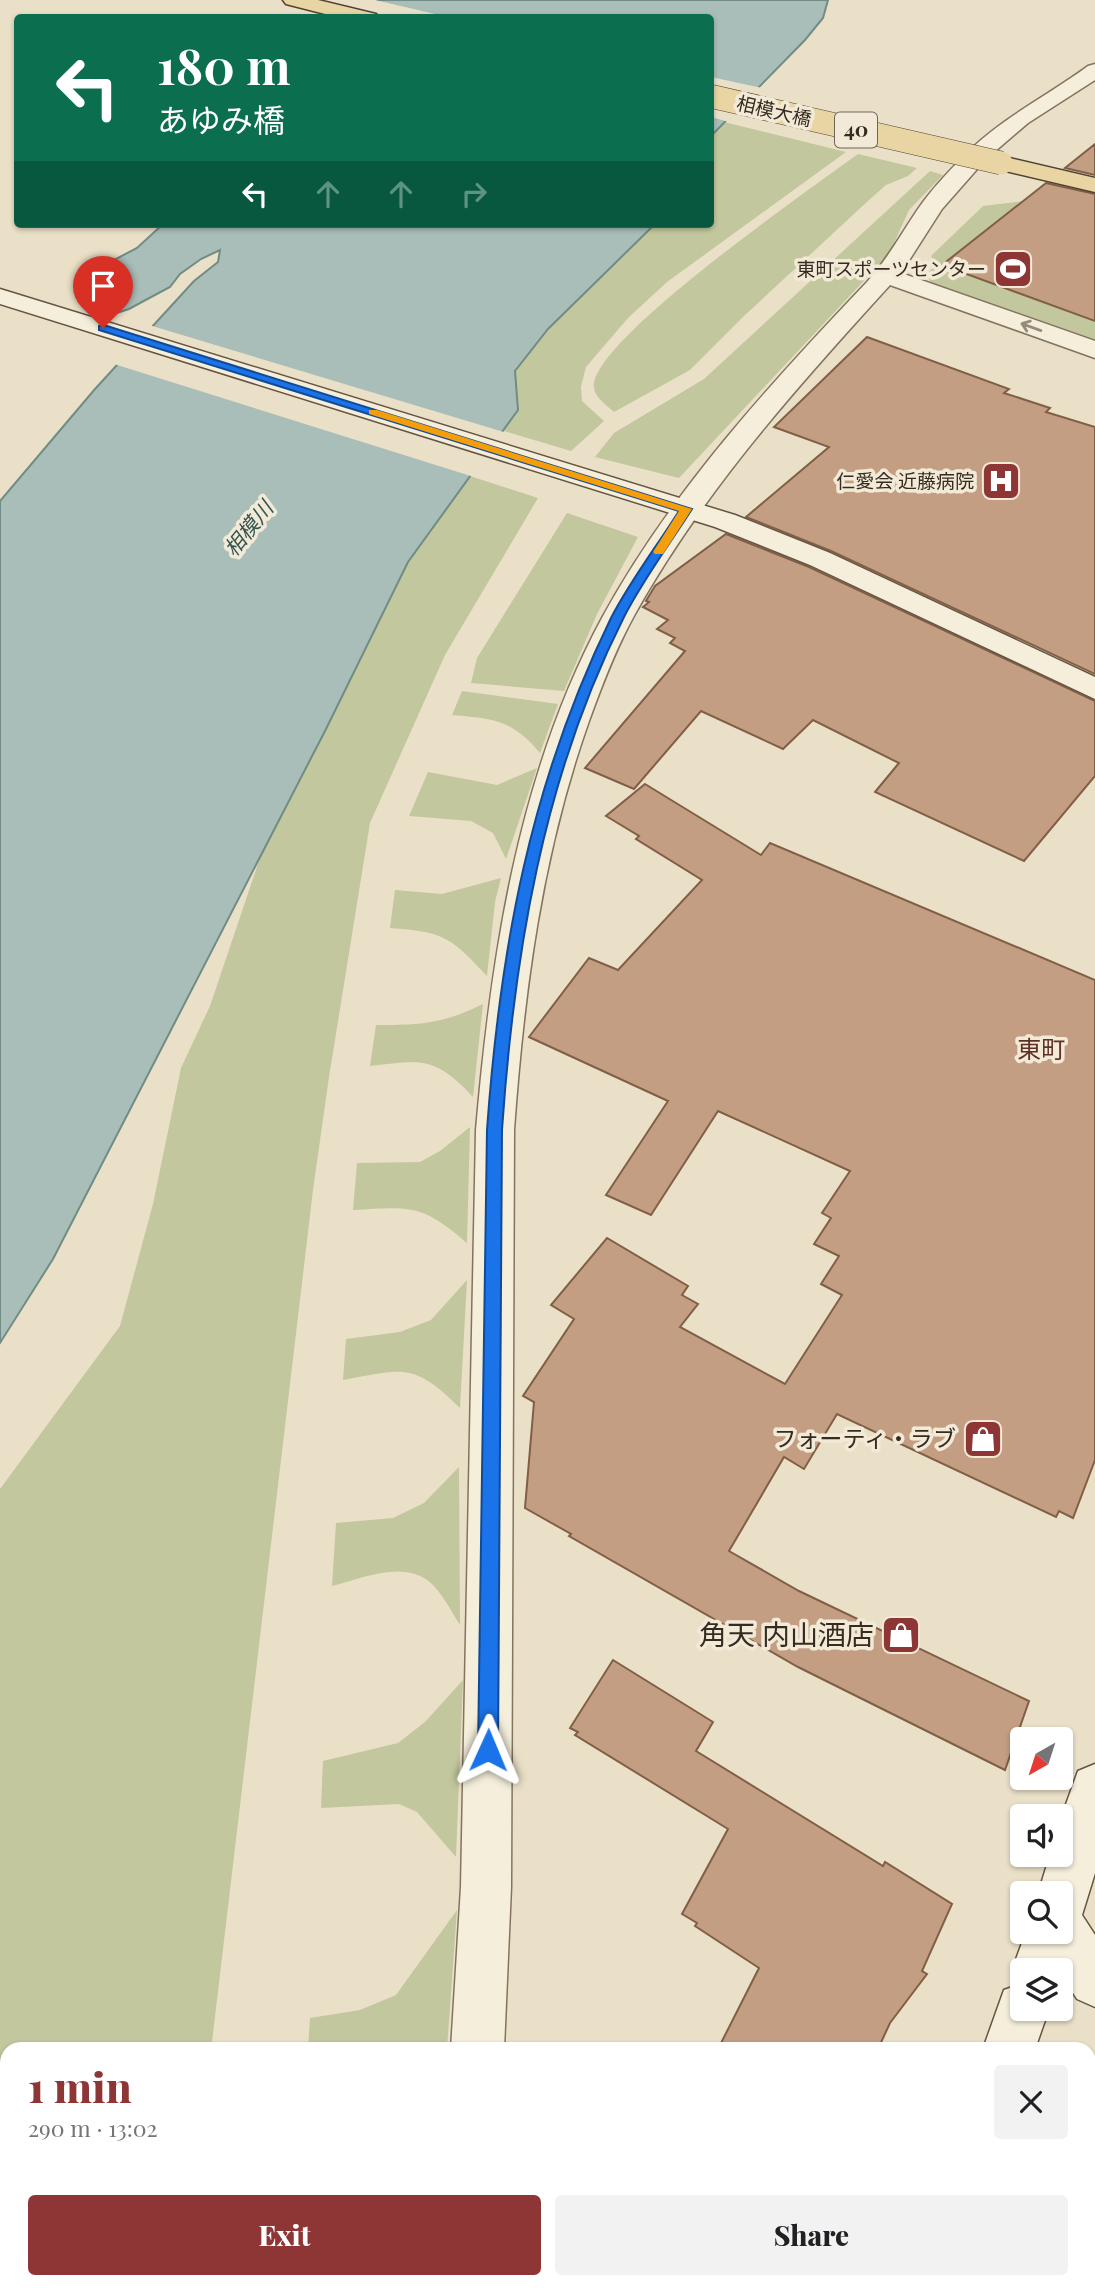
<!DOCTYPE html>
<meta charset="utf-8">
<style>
body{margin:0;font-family:"Playfair Display","Noto Sans JP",serif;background:#f2f2f2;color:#202124;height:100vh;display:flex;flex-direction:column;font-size:26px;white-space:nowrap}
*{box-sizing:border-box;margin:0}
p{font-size:23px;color:#757577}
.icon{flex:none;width:38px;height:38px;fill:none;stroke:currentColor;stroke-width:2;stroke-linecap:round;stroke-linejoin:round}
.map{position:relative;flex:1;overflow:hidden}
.sheet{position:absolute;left:0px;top:2042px;width:1096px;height:247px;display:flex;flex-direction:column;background:#fff;border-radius:21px 21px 0 0;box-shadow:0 2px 5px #0004}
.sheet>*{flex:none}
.hud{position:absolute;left:14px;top:14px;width:700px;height:214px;border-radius:7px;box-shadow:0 2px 5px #0004;background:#0b6e4f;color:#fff;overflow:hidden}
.needle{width:46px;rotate:219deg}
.fabs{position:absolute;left:1010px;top:1727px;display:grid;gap:14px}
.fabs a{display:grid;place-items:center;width:63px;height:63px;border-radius:7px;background:#fff;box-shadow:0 2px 5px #0004;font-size:35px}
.pin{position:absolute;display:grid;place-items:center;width:60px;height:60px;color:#fff;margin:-72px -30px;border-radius:50% 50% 50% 0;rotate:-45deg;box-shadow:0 0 7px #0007}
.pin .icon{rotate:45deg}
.me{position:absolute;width:77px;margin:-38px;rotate:1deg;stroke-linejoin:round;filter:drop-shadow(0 0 5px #0008)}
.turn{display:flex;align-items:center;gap:24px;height:147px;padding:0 28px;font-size:32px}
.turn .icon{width:91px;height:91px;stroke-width:2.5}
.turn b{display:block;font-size:49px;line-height:60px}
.lanes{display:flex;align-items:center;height:66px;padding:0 28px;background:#0003;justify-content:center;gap:35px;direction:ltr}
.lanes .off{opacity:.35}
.round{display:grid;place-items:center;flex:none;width:74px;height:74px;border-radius:7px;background:#f2f2f2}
.overview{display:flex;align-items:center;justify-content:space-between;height:119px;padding:0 28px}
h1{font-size:42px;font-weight:800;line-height:52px;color:#8d3635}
.primary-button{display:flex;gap:14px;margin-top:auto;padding:14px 28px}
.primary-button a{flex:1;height:80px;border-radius:7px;background:#8d3635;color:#fff;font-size:28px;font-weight:800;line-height:80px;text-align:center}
.primary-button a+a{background:#f2f2f2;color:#202124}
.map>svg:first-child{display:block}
</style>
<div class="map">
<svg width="1095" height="2288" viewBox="0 0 1095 2288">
<rect width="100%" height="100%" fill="#eae0c8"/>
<path fill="#c2c79d" d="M 724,122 L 846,152 L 667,282 L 628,318 L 586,367 L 581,387 L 582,401 L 604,421 L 571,451 L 504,431 L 518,410 L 515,372 L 548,329 L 655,224 L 710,224 L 711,136 Z
M 858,154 L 917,168 L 908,176 L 886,185 L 869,200 L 744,316 L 690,370 L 614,412 C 608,406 595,398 594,388 C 587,343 816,185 858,154 Z
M 930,171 L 943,175 L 909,210 L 889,254 L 679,478 L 595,457 L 614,433 L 704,379 Z
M 1024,201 L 1095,209 L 1095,341 L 931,284 L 927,274 L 936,265 L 931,256 L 983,206 Z
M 470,476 L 538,498 L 445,655 L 370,823 L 329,1077 L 313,1190 L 212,2042 L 209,2049 L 7,2049 L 7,2282 L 133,2282 L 131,2288 L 0,2288 L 0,1489 L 120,1326 L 153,1204 L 181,1068 L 210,1006 L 261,855 L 408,562 Z
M 567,513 L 638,537 L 597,614 L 564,691 L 471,683 L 477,658 Z
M 462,691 L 558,704 L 540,753 C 511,719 494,719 452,715 Z
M 537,768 L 506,859 L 493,833 L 471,821 L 409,816 L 428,772 L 497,785 Z
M 501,878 L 495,902 L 487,976 C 451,937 444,932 390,928 L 395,890 L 442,894 Z
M 483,1004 L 473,1097 C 435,1056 422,1060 370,1066 L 376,1025 C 421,1025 442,1024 483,1004 Z
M 470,1127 L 467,1243 C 421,1203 410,1207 353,1210 L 357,1163 L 420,1162 L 440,1151 Z
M 467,1280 L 460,1408 C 413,1362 404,1369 343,1380 L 346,1339 L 400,1332 L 431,1320 Z
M 459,1467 L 460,1625 C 452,1612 443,1595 432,1584 C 405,1559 364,1578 332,1586 L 336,1523 L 393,1518 L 424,1503 Z
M 463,1680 L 456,1857 L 417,1812 L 399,1804 L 321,1808 L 323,1761 L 398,1743 L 425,1722 Z
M 457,1910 L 447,2049 L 308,2049 L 310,2018 L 360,2010 L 396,1995 Z"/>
<path fill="#a9beb8" stroke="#708c85" stroke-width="2" d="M 309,0 L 828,0 L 823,18 L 805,40 L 711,136 L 710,18 L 299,18 Z
M 163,224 L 655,224 L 548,329 L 515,371 L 518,410 L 408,562 L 326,729 L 53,1259 L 0,1343 L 0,501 L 95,389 L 194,281 L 218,262 L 220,250 L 201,259 L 180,274 L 170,287 L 129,309 L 101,318 L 96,307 L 110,295 L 101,277 L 112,261 L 137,248 Z"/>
<path fill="#eae0c8" d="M 305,0 L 375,0 L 452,18 L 296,17 Z
M 711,77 L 762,88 L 729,122 L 711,117 Z
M 149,325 L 507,433 L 474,477 L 114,364 Z"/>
<path fill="#c49e82" stroke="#815f47" stroke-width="2" d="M 1095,144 L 1095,175 L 1065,168 Z
M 1046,183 L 1095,194 L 1095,321 L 942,265 Z
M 867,337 L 1009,389 L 1004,393 L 1050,408 L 1046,412 L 1095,427 L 1095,674 L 831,551 L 746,517 L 829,447 L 774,427 Z
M 726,534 L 809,567 L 1095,701 L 1095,776 L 1024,861 L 875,792 L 899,763 L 813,720 L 783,749 L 701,711 L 634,789 L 585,768 L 685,651 L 670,643 L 675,638 L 657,629 L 668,620 L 643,607 L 649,602 L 646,601 L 655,586 Z
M 645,784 L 761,855 L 770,843 L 1095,980 L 1095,1460 L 1073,1518 L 1059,1511 L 1056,1517 L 837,1414 L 804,1469 L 784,1457 L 729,1551 L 799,1591 L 1029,1701 L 1005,1770 L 798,1667 L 569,1536 L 571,1534 L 525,1508 L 534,1402 L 523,1396 L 574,1319 L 551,1305 L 607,1238 L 688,1286 L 682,1295 L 698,1304 L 680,1327 L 785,1384 L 842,1295 L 821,1284 L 839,1256 L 814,1244 L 831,1218 L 822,1213 L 850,1171 L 718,1111 L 651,1215 L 606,1195 L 668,1101 L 529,1037 L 589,958 L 618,970 L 702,880 L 636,839 L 639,836 L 606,816 Z
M 613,1660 L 713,1722 L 696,1751 L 883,1866 L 885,1862 L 952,1904 L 922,1971 L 927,1974 L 890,2023 L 878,2049 L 718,2049 L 759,1968 L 695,1926 L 697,1923 L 682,1914 L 728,1829 L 575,1735 L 578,1732 L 570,1728 Z"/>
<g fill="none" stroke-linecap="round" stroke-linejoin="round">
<g stroke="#84735f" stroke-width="3">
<path id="street" d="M 1095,64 L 1095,80 L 1028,123 L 986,159 L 942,209 L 901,273 L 1095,341 L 1095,358 L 890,285 C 796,388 703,492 635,614 C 616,648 602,685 589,721 C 542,853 524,991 514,1130 L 511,1887 L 504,2049 L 451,2049 L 461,1887 L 476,1130 C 491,956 518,774 602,618 C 670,493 769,385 867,282 C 887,260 901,234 918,209 C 931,190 948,172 964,156 C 1001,118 1046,97 1088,66 Z
M 434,2282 L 490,2282 L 491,2288 L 433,2288 Z"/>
</g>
<g stroke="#665442" stroke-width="3">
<path id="secondary" d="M 0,289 L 735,515 L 830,553 L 1095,677 L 1095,699 L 810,565 L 715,527 L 0,304 Z
M 1095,1764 L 1095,1873 L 1082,1915 L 1095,1935 L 1095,2007 L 1077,1999 L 1062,1976 L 1060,1978 L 1060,1970 L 1022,1970 L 1022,2009 L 1049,2009 L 1035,2049 L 983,2049 L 1004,1990 L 1018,1985 L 1012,1970 L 1026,1932 L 1060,1932 L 1060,1894 L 1038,1894 L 1050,1855 L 1060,1855 L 1060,1821 L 1078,1771 Z
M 810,2282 L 869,2282 L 867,2288 L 807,2288 Z"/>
</g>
<g stroke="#524232" stroke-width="3">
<path id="primary" d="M 283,0 L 318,0 L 376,14 L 379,18 L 341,18 L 286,4 Z
M 1001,156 L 1095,178 L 1095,192 L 993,168 L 990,163 L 993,158 Z"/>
</g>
<use href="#street" fill="#f5eedb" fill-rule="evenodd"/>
<use href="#secondary" fill="#f5eedb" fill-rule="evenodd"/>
<use href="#primary" fill="#e9d4a4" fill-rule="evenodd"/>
<g stroke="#524232" stroke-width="24" stroke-linecap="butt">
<path id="primary-bridge" d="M 710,96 L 1001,163"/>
</g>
<use href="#primary-bridge" stroke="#e9d4a4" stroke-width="23"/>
</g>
<defs><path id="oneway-shaft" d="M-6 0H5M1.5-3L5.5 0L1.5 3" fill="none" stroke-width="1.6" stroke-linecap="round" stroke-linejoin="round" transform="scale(1.75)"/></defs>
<use stroke="#968c7e" href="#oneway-shaft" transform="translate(1031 327) rotate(-160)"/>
<path fill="#1a73e8" stroke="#114b97" stroke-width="2" d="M 99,326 L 107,326 L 692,509 C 669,545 643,580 624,617 C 543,777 514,954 502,1130 L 498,1750 L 495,1757 L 488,1760 L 481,1757 L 478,1750 L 487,1130 C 500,948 530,784 611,618 C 630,581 657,546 679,511 L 99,330 Z"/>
<path fill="#f59e0b" d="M 369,410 L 377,410 L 692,509 L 663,554 L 655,554 L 653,552 L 679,511 L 369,414 Z"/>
<defs>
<g id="stadium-square" transform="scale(2.0125)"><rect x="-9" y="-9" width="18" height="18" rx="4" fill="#8d3635" stroke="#f2ead7"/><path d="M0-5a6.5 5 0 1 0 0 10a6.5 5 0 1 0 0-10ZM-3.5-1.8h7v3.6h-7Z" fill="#fff"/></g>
<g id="hospital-square" transform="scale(2.0125)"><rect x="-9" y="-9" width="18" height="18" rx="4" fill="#8d3635" stroke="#f2ead7"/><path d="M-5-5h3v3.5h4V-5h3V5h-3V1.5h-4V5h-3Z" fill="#fff"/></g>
<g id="shop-square" transform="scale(2.0125)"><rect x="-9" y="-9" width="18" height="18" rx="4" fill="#8d3635" stroke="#f2ead7"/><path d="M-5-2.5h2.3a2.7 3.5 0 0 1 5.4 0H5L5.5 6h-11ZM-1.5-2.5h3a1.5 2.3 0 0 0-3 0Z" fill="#fff"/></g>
</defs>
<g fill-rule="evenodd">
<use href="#stadium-square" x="1013" y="269"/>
<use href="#hospital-square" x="1001" y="481"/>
<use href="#shop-square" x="983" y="1439"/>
<use href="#shop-square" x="901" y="1635"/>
</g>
<g text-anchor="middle" stroke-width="7" stroke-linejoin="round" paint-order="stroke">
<g font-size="19" fill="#362b21" stroke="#f2ead7">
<text transform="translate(774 111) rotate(13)" y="7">相模大橋</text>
</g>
<g font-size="19" fill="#362b21" stroke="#f2ead7" text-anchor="end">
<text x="986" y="276">東町スポーツセンター</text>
<text x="974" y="488">仁愛会 近藤病院</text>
</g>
<rect fill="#f2ead7" stroke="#6e6458" stroke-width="2" x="835" y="112.5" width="42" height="35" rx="5"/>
<g font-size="21" font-weight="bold" fill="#362b21">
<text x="856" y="137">40</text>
</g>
<g font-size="21" font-style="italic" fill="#325452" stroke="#f2ead7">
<text transform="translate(249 529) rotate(-51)" y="7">相模川</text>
</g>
<g font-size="23" fill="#362b21" stroke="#f2ead7" text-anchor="end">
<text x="956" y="1447">フォーティ・ラブ</text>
</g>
<g font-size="24" fill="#5e3125" stroke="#f2ead7">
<text x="1041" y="1058">東町</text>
</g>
<g font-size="28" fill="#362b21" stroke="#f2ead7" text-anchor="end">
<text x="874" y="1645">角天 内山酒店</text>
</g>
</g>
</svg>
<div class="fabs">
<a><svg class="needle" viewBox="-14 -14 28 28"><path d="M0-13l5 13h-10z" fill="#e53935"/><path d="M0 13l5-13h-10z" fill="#757577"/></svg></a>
<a><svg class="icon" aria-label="sound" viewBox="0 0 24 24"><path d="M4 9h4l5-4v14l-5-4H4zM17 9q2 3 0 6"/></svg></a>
<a><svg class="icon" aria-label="search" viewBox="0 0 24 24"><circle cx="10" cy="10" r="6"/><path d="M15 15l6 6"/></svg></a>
<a><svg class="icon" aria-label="layers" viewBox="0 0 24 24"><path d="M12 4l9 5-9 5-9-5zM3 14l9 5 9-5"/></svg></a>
</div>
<div class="pin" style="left:103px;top:328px;background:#d93025"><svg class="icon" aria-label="arrive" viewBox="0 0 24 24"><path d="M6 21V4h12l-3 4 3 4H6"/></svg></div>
<svg class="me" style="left:488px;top:1750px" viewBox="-20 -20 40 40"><path d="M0-17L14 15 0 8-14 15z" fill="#1a73e8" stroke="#fff" stroke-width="4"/></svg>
<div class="hud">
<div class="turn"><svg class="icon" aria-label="left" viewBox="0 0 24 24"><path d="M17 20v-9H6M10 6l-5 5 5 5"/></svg><div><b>180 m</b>あゆみ橋</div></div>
<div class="lanes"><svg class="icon" aria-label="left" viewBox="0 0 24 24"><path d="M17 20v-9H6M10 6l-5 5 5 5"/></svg><svg class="icon off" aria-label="ahead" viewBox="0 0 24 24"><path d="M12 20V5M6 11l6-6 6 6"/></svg><svg class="icon off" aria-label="ahead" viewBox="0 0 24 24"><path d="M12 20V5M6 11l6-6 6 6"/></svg><svg class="icon off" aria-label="right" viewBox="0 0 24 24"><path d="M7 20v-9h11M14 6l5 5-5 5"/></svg></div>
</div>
<section class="sheet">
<div class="overview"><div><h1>1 min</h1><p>290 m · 13:02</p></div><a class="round"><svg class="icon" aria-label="close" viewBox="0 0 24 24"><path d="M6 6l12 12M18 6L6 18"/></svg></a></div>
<div class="primary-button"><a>Exit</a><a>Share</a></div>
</section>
</div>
